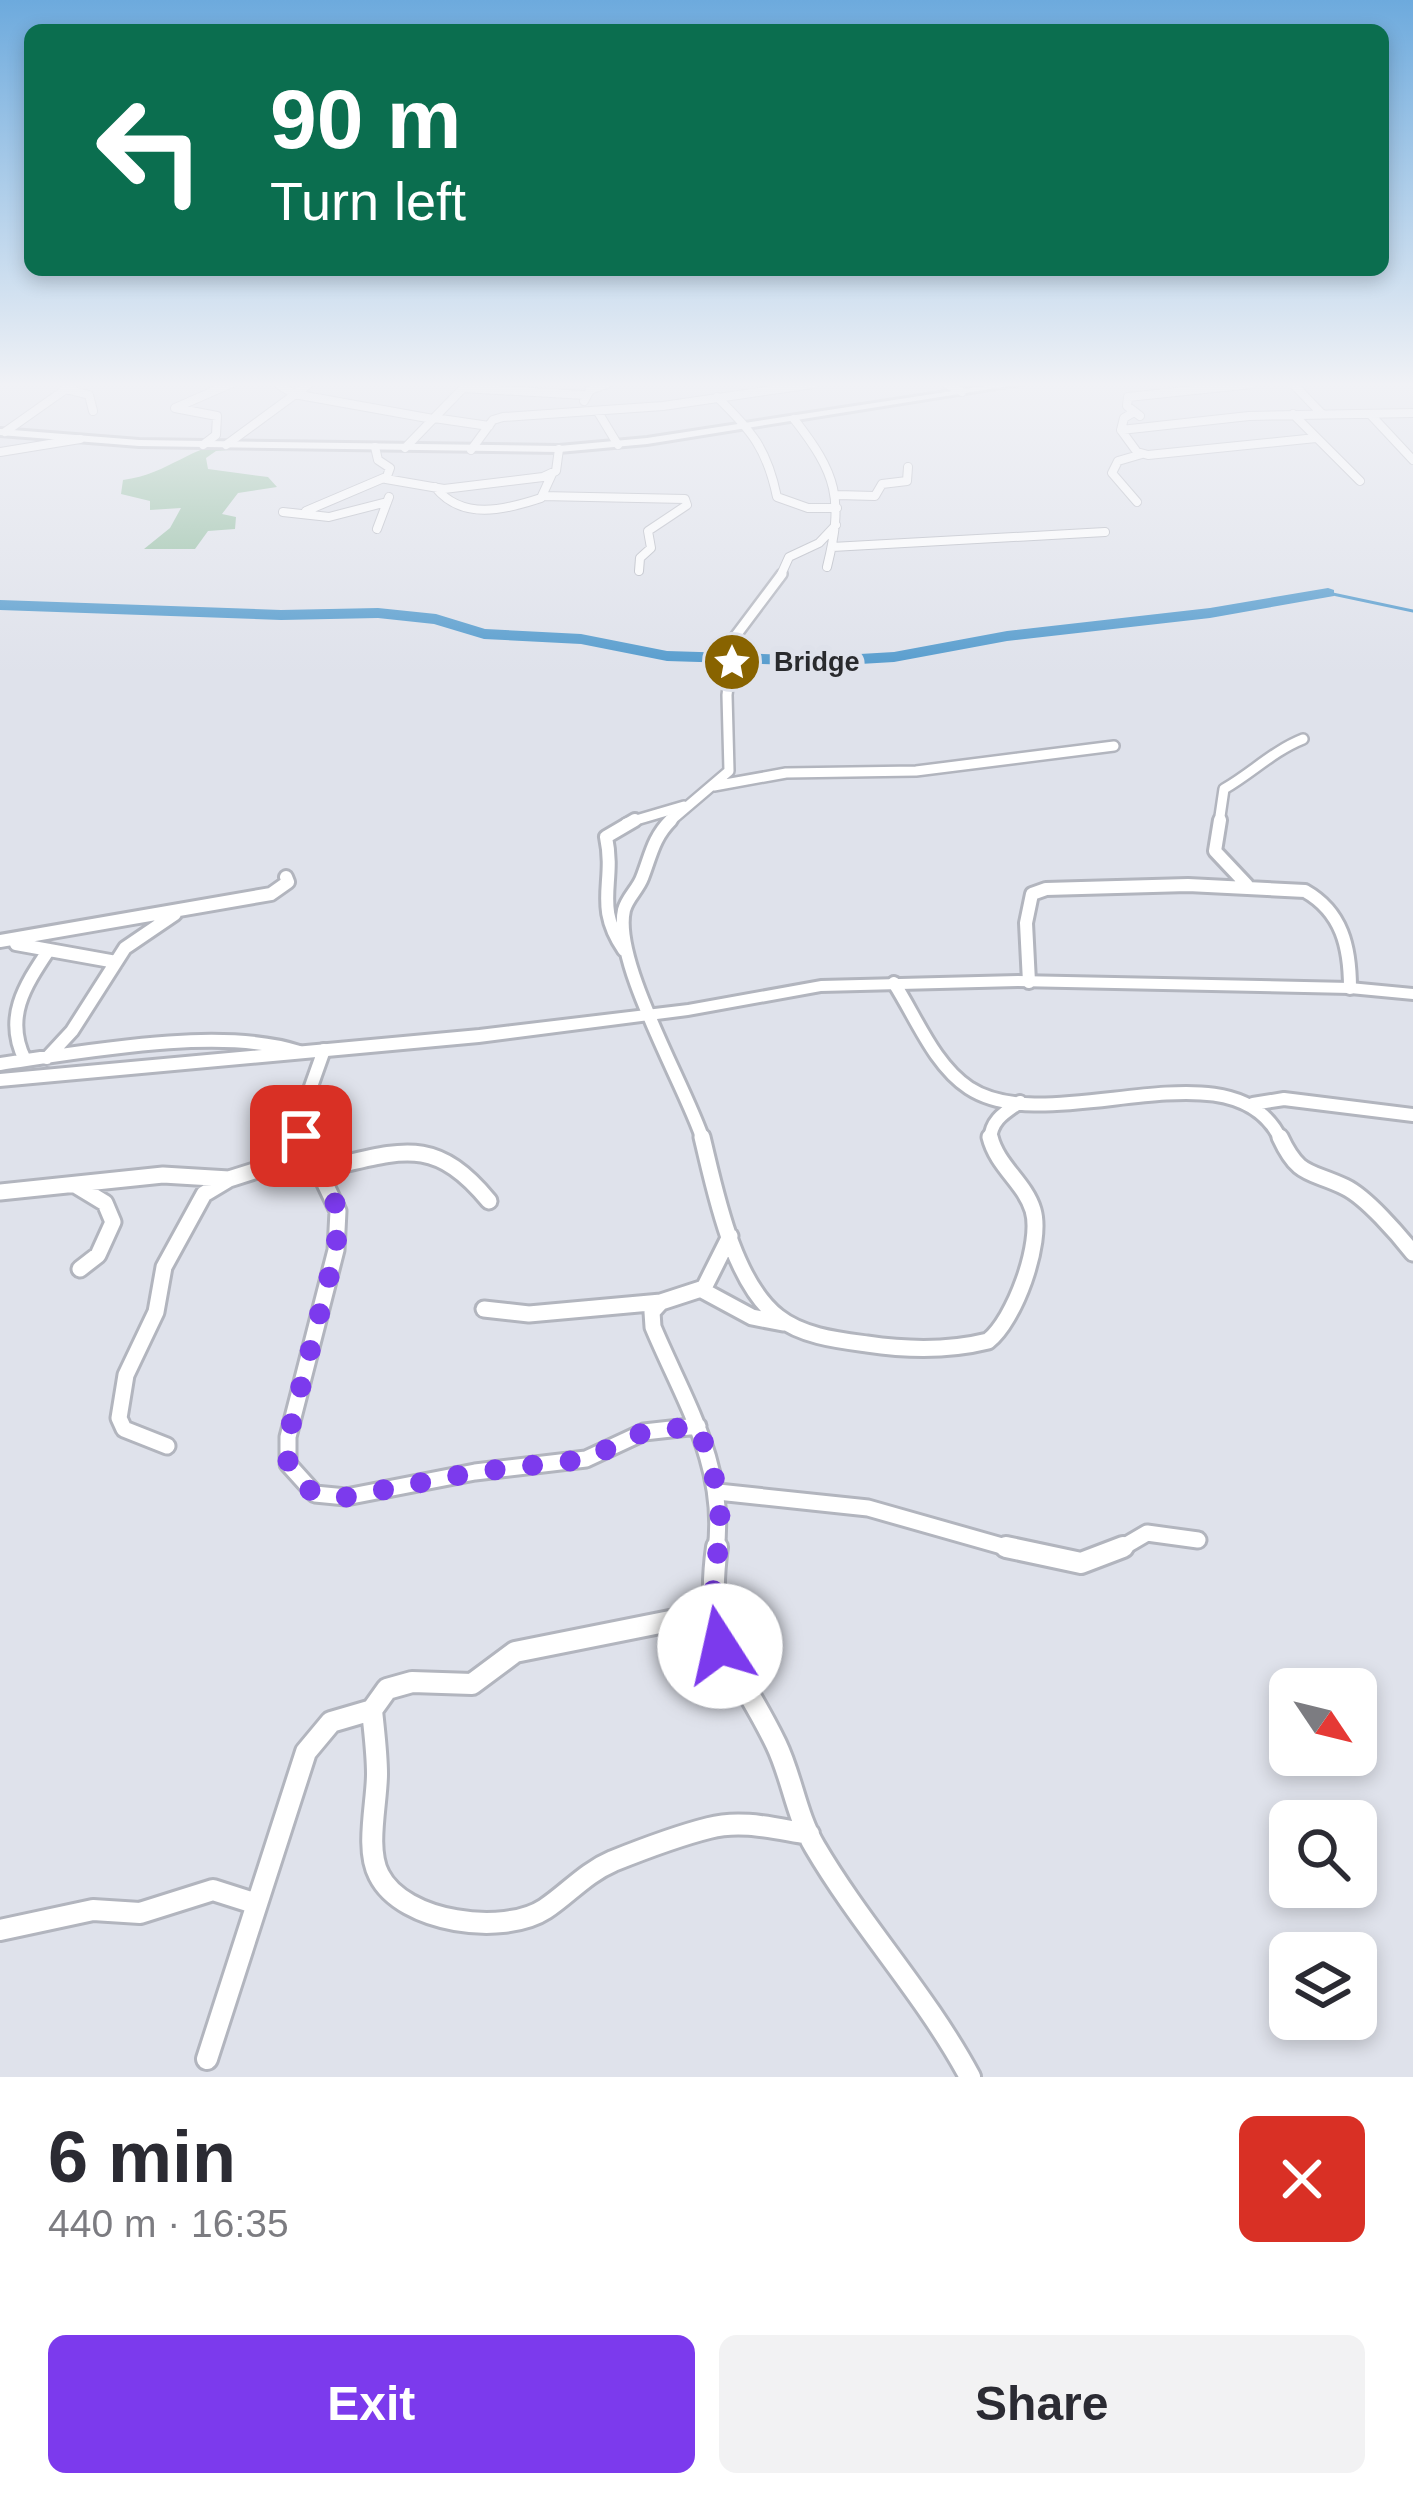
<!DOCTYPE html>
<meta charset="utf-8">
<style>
body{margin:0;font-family:Helvetica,sans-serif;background:#f2f2f3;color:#2b2b33;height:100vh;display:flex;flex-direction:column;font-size:45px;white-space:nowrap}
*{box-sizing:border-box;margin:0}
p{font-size:39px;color:#7c7c81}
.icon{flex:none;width:66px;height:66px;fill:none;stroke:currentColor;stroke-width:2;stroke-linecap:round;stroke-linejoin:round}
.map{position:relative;height:2077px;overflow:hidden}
.panel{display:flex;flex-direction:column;background:#fff;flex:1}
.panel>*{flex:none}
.hud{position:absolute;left:24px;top:24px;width:1365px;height:252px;border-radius:18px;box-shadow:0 6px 18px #0003;background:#0b6e4f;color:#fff;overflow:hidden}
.needle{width:78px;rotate:125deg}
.fabs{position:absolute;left:1269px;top:1668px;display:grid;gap:24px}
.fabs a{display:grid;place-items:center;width:108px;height:108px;border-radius:18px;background:#fff;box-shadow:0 6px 18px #0003;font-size:60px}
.pin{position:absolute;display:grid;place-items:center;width:102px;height:102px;color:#fff;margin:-51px;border-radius:24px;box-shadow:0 6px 18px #0006}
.me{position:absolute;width:132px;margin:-66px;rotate:350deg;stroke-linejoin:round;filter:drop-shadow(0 0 9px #0008)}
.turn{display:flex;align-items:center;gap:42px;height:252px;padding:0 48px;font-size:54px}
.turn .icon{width:156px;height:156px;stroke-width:2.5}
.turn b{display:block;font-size:84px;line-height:102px}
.round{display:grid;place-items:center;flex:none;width:126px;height:126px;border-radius:18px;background:#f2f2f3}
.headline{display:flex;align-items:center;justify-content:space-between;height:204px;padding:0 48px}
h1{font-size:72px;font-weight:700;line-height:90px}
.button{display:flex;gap:24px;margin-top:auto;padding:24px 48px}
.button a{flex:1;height:138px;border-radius:18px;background:#7c3aed;color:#fff;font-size:48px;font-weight:700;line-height:138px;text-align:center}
.button a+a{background:#f2f2f3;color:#2b2b33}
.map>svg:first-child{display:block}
</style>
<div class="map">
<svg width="1413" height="2077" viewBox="0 0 1413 2077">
<rect width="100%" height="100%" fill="#dfe2eb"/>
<path fill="#91bda0" d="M 238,441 L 246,442 L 242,449 L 216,451 L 206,458 L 208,469 L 268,477 L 277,487 L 238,493 L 222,514 L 236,517 L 235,529 L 208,531 L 195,549 L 144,549 L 170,528 L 181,508 L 150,510 L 150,501 L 121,494 L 123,480 C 170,474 191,444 238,441 Z"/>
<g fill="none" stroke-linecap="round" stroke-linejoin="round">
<path stroke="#549bcd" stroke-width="3" d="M 1328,593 L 1413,611"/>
<path fill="#549bcd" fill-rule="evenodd" d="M 1328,588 L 1334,590 L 1334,596 L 1210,618 L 1007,641 L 894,662 L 826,666 L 667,661 L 581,644 L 484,639 L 434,624 L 378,618 L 281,620 L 0,610 L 0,600 L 281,610 L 378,608 L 436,614 L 485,629 L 581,634 L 667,651 L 826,656 L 894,652 L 1007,631 L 1210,608 Z"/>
<g stroke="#b2b5be" stroke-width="10">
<path id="minor-far4" d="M 278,384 L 294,394 L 433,419
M 946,384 L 962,392
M 1293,384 L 1322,414
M 463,388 L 585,395
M 66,389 L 89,395 L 93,411
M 717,397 C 752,431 767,449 777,497 L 808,508 L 837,508
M 584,401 L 590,390 L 607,384
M 598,412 L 618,445
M 1134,412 L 1124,418 L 1121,430 L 1137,452 L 1148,455 L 1316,438
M 1293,414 L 1360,481
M 1370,414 L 1413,460
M 1140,416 L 1127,406 L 1128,397 L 1252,384
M 434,418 L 489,426
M 794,419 C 837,474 844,499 827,567
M 1121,430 L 1249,416 L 1413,413
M 5,432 L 73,384
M 203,445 L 216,435 L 217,416 L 175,408 L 230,384
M 226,445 L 309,384
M 375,447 L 378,460 L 390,468 L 386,479 L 444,489 L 543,477 L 556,471 L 559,449
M 405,448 L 467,384
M 471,450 L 493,420 L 503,417 L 663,406 L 813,384
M 0,452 L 80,439
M 435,487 C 462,521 505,510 541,498 L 552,474
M 837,495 L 875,496 L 882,484 L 907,481 L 908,467
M 542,496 L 685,499 L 687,505 L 648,531 L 651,548 L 640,558 L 639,571
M 1137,502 L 1112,473 L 1118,461 L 1142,454
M 306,511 L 386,477
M 283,512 L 329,517 L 387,502
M 377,529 L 389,497
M 832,547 L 1105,532
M 780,577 L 789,557 L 819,543 L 836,525"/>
</g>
<g stroke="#b2b5be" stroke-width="14">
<path id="minor-far3" d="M 714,786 L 786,773 L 916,771 L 1114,746
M 626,823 L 684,806
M 668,823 L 729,771 L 727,695 L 734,638 L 782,574
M 1219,823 L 1224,789 C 1252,773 1273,751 1303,739"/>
</g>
<g stroke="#b2b5be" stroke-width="18">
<path id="minor-far2" d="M 671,820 C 653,838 651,855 642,878 C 638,889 627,898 624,910 C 612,962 686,1087 703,1140
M 1220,820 L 1215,851 L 1247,885
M 0,941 L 271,894 L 288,882 L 286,877
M 16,944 L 116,962
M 624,950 C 593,904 616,884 606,837 L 635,820
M 1029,982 L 1026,923 L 1032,894 L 1046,889 L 1188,885 L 1305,891 C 1342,912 1350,947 1350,988
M 894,983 C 916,1017 934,1065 969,1088 C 1051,1142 1234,1038 1281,1140
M 47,1058 L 72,1031 L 125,948 L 175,914
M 25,1060 C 4,1018 24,987 48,951
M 0,1064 C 82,1052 221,1026 299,1052
M 1253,1104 L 1284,1099 L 1413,1115
M 304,1140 L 297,1126 L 324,1050
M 990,1140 C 991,1120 1004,1113 1020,1102"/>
</g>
<g stroke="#b2b5be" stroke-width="21">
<path id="minor-far1" d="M 303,1137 L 338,1211 L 336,1250 L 288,1437 L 288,1464 L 315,1494 L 346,1497 L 475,1472 L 586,1459 L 644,1432 L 698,1426
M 702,1137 C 715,1190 732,1281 778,1317 C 802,1336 837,1340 867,1344 C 907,1350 948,1351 988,1341 C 1014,1321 1043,1243 1033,1210 C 1025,1183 997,1166 990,1137
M 1280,1137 C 1299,1178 1310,1170 1345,1187 C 1366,1197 1398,1234 1413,1253
M 322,1169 C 399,1152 433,1133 489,1201
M 77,1186 L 105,1203 L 113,1222 L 98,1255 L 80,1269
M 0,1192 L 163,1175 L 229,1179 L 311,1153
M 702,1290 L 752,1317 L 783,1323
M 484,1309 L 529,1314 L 661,1302
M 167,1446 L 124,1429 L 119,1418 L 126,1375 L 156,1312 L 164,1267 L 204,1194 L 229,1179
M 718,1492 L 868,1508 L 1016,1550
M 716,1550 C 727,1466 684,1401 653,1327 L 652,1312 L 661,1302 L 704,1288 L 730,1236
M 1118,1550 L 1147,1533 L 1198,1540"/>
</g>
<g stroke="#b2b5be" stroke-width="26">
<path id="minor" d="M 717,1547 C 703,1648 736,1661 776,1744 C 792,1777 796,1815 815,1847 C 862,1927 926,1995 970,2077
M 1006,1547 L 1081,1563 L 1123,1547
M 710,1613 L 515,1652 L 472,1684 L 412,1682 L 387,1689 L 372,1710 C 374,1731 377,1753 377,1774 C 377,1803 365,1849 379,1875 C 403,1923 504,1936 545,1909 C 569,1893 585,1873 613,1861 C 643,1849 677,1836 709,1828 C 742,1819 776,1829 809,1834
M 0,1930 L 93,1910 L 140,1913 L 213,1890 L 254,1903
M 207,2059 L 306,1752 L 331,1722 L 372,1710"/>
</g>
<g stroke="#b2b5be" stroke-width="6">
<path id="tertiary" d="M 1018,976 L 1350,983 L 1413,989 L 1413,999 L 1350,993 L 1018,986 L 821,991 L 688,1015 L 479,1042 L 0,1086 L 0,1074 L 479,1030 L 688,1005 L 821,981 Z"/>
</g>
<g stroke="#b2b5be" stroke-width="6">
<path id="secondary" d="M 998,384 L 1021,384 L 647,444 L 559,452 L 139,446 L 0,435 L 0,429 L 139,440 L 559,446 L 647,438 Z"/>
</g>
<use href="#minor-far4" stroke="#fff" stroke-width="8"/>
<use href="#minor-far3" stroke="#fff" stroke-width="9"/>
<use href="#minor-far2" stroke="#fff" stroke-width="12"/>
<use href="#minor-far1" stroke="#fff" stroke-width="15"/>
<use href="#minor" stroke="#fff" stroke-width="20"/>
<use href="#tertiary" fill="#fff" fill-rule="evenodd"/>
<use href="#secondary" fill="#fff" fill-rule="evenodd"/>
</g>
<linearGradient id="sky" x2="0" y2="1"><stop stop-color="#6daadd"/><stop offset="0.57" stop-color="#f1f2f6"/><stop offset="1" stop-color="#f1f2f6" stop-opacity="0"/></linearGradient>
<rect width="1413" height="675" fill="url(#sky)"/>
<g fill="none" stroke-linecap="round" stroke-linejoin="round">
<path stroke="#7c3aed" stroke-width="21" stroke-dasharray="0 37.8" d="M 301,1136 L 322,1169 L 338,1211 L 336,1250 L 288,1437 L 288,1464 L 298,1481 L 315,1494 L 346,1497 L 476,1472 L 586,1459 L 644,1432 L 698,1426 C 709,1459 721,1490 720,1526 C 718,1574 705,1596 720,1646"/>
</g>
<defs>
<g id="sight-disc" transform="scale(3)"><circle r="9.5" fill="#886300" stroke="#dfe2eb"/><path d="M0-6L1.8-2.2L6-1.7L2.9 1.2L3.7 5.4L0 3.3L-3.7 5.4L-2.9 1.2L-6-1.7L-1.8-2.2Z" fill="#fff"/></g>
</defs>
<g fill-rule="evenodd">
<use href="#sight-disc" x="732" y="662"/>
</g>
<g text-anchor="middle" stroke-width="12" stroke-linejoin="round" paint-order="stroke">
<g font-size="27" font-weight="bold" fill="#292a2d" stroke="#dfe2eb" text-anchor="start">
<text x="774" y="671">Bridge</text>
</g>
</g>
</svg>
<div class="fabs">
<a><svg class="needle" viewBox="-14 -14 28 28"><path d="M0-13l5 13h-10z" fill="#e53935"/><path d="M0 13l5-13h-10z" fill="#7c7c81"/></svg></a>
<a><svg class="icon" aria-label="search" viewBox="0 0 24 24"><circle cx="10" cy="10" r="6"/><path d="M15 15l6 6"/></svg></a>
<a><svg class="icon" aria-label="layers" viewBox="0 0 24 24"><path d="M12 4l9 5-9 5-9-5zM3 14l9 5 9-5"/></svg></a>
</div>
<div class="pin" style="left:301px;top:1136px;background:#d93025"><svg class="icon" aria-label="arrive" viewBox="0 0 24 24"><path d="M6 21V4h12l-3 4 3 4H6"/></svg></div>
<svg class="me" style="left:720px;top:1646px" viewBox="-20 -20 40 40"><circle r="19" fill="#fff"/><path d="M0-13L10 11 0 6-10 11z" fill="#7c3aed"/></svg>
<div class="hud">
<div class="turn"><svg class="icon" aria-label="left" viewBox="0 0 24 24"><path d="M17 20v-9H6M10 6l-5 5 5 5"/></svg><div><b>90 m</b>Turn left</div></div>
</div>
</div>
<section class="panel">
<div class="headline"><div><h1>6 min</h1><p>440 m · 16:35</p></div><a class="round" style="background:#d93025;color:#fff"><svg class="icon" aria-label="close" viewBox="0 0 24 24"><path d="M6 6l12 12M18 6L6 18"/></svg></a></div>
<div class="button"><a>Exit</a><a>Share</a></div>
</section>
